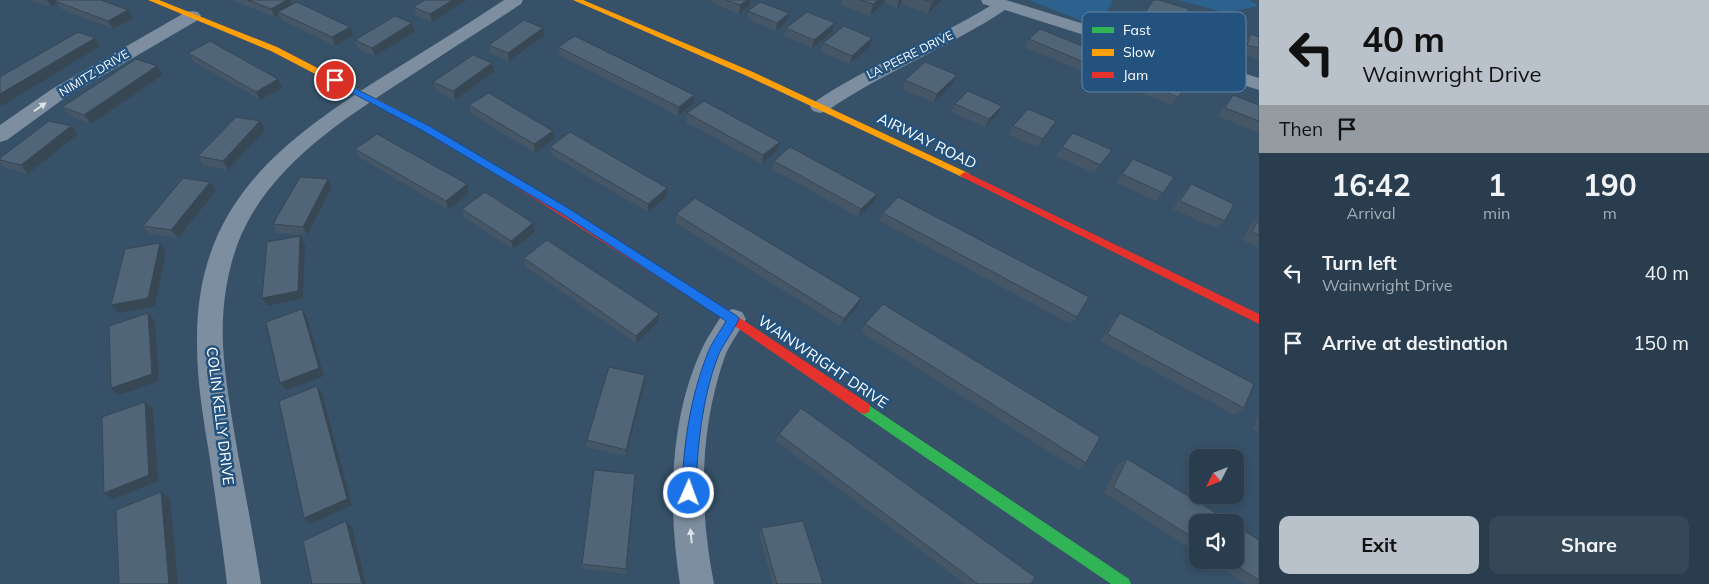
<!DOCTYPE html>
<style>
body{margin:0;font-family:Mulish,sans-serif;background:#354858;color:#f1f3f6;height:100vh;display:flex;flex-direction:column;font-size:19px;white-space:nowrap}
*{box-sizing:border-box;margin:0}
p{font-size:16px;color:#a5aeb6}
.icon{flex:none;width:28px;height:28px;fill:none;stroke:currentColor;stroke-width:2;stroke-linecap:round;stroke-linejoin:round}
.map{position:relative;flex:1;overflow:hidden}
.drawer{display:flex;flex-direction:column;background:#293d4e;width:450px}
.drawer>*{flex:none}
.banner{background:#b9c2ca;color:#111;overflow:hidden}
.needle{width:32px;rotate:228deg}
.controls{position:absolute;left:1189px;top:449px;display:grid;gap:10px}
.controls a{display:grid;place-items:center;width:55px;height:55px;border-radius:10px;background:#293d4e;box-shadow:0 2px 8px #0003,0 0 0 1px #455666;font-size:25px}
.pin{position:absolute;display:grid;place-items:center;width:42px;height:42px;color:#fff;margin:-21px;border:2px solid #fff;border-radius:50%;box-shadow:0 1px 5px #0007}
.me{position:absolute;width:55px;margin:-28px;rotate:2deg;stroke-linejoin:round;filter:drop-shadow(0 0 4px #0008)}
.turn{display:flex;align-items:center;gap:18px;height:105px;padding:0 20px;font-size:22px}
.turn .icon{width:65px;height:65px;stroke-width:2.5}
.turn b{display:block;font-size:35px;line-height:42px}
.then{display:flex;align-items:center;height:48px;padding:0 20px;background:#0003;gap:10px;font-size:19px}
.eta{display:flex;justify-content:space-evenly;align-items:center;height:85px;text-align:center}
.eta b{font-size:30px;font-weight:700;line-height:35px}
.primary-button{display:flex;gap:10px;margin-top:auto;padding:10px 20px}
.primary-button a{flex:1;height:58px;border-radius:10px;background:#b9c2ca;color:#111;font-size:20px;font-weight:700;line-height:58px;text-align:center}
.primary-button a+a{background:#354858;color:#f1f3f6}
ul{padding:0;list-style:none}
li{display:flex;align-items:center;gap:15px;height:70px;padding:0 20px}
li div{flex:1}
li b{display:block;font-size:19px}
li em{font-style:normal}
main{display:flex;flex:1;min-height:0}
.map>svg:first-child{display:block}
</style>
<main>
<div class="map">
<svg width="1259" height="584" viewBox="0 0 1259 584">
<rect width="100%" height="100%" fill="#375168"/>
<path fill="#2d628f" d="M 1029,0 L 1112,0 L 1111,5 L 1095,26 Z
M 1178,0 L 1250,0 L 1258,6 L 1227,13 Z"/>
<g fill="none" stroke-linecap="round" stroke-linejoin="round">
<path fill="#7c8e9f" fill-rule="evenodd" d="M 504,0 L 523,0 L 521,4 C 483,29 445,53 407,78 C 350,115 288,154 252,214 C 229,252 221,301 223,345 C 225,381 232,418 238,454 C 246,497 254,540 261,584 L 227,584 C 222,540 215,497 209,453 C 203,417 197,381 197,344 C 195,210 273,147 376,81 C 419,54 462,28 504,0 Z
M 981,0 L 1006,0 L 1259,78 L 1259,90 L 1005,10 C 948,48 883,72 827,111 L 820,113 L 813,111 L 810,107 L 813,103 C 869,65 932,41 990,6 L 983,4 Z
M 192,11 L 198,12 L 201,16 L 198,20 L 66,97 L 7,140 L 0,142 L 0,125 L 52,89 L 186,12 Z
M 733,309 L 742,312 L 746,319 C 740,331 730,343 725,356 C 699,430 699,508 714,584 L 680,584 C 668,510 669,420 701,351 C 707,337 716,325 724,312 Z"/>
<path fill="#30b455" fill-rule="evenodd" d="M 864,402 L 1129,579 L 1131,584 L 1111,584 L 859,412 L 858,408 L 859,404 Z"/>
<path fill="#ff9f0a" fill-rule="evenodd" d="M 148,0 L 159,0 L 277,47 L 431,127 L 510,176 L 505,179 L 502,178 L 425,131 L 271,51 Z
M 573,0 L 583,0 L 753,72 L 968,173 L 970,175 L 965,178 L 962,177 L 747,76 Z"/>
<path fill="#e5322d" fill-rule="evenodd" d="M 965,172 L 1259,314 L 1259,324 L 962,177 L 960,175 Z
M 505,173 L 737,316 L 869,404 L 870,408 L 869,412 L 864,414 L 859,412 L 729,322 L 502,178 L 500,176 Z"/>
</g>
<path fill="#455767" d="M 29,0 L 101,0 L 133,18 L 113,29 L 61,9 L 57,3 L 51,7 Z
M 231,0 L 290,0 L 292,5 L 353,35 L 335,46 L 282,20 L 279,15 L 275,17 Z
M 425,0 L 467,0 L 432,22 L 415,15 L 413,7 Z
M 712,0 L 751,0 L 750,5 L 739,14 L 712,3 Z
M 842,0 L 942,0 L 928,14 L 901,4 L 897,8 L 884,3 L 870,16 L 841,5 Z
M 1153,0 L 1180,25 L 1175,33 L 1139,22 Z
M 748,11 L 789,13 L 787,21 L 776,31 L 747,19 Z
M 412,23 L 414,32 L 375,56 L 358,49 L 355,40 Z
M 786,28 L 832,32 L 812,48 L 784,36 Z
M 1251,34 L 1259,37 L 1259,59 L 1240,53 L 1244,43 Z
M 544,36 L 509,61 L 490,53 L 489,45 Z
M 1029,39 L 1102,54 L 1097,62 L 1086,73 L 1024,47 Z
M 823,43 L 870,47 L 850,64 L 821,52 Z
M 558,47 L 694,103 L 678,116 L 559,55 Z
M 188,53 L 282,88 L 260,100 L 193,61 Z
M 492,63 L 494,72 L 455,100 L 436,91 L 433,82 Z
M 1109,69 L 1188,85 L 1171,105 L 1103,77 Z
M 163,75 L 91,124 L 69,115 L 62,107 Z
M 905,80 L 953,83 L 934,103 L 902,89 Z
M 1233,95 L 1259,105 L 1259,130 L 1257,132 L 1218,116 L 1226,104 Z
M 955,104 L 1002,106 L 998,114 L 985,127 L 951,112 Z
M 469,105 L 554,139 L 535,153 L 471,113 Z
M 687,113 L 778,150 L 762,164 L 686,122 Z
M 260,121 L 265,130 L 228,170 L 203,165 L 198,156 Z
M 71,126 L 78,134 L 28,174 L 6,168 L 0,162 L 0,158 Z
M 1013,126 L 1051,129 L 1038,147 L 1009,135 Z
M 550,147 L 667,196 L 648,212 L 551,155 Z
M 1062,147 L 1106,158 L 1094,173 L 1056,156 Z
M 355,149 L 469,193 L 448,210 L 359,157 Z
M 1133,159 L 1163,193 L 1156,201 L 1116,183 Z
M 774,161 L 877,194 L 874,202 L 858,217 L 772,169 Z
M 328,179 L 332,187 L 307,235 L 277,233 L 273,224 Z
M 1191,184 L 1225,221 L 1217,229 L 1173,209 L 1183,193 Z
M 216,191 L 178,238 L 150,234 L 143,226 Z
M 462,209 L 533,223 L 535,232 L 513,249 L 464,217 Z
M 883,213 L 1077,317 L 1070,324 L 880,221 Z
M 676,214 L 861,298 L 858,306 L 840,326 L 676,223 Z
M 1259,216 L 1259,248 L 1243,240 L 1252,222 Z
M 524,258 L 658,322 L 636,343 L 526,267 Z
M 1120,313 L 1244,408 L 1234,415 L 1100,341 L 1113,321 Z
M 865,324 L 1086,463 L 1078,470 L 861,332 Z
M 645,375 L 645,382 L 626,456 L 587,447 L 587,440 Z
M 1259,413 L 1259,432 L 1253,429 Z
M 779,434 L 1031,584 L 965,584 L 776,441 Z
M 1127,459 L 1198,522 L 1198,553 L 1104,493 L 1118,465 Z
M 635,474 L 626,574 L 583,569 L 582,564 Z
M 761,528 L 823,584 L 773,584 L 759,534 Z
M 1259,540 L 1259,584 L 1245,584 L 1208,560 L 1235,560 Z"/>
<path fill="#384754" d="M 47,0 L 63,0 L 55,1 L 57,3 L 51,7 Z
M 287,0 L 290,0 L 293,7 L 278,12 L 279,15 L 275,17 L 271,9 Z
M 453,0 L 467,0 L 432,22 L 430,14 Z
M 747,0 L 751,0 L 750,5 L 739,14 L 740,5 Z
M 878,0 L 885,0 L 884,3 L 870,16 L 873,4 Z
M 899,0 L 902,0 L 901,4 L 897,8 Z
M 935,0 L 942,0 L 928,14 L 932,2 Z
M 128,10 L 133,18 L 113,29 L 108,21 Z
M 789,13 L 787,21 L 776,31 L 777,23 Z
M 412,23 L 414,32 L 375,56 L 372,48 Z
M 835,23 L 832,32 L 812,48 L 814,40 Z
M 350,27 L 353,35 L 335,46 L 332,37 Z
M 543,28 L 544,36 L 509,61 L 508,53 Z
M 95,38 L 100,46 L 2,106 L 0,104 L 0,94 Z
M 872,38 L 870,47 L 850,64 L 852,56 Z
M 1102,54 L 1097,62 L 1086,73 L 1091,65 Z
M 492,63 L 494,72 L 455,100 L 453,91 Z
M 157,66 L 163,75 L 91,124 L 84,115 Z
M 957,75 L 953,83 L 934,103 L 937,94 Z
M 278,79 L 282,88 L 260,100 L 256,92 Z
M 694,95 L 694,103 L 678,116 L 679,107 Z
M 1002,106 L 998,114 L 985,127 L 989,119 Z
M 260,121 L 265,130 L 228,170 L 223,161 Z
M 1056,121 L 1051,129 L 1038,147 L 1043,139 Z
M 71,126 L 78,134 L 28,174 L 21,165 Z
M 553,131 L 554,139 L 535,153 L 534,144 Z
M 780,142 L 778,150 L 762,164 L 763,155 Z
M 328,179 L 332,187 L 307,235 L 303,227 Z
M 210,182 L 216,191 L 178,238 L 171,230 Z
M 467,184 L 469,193 L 448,210 L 446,201 Z
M 667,188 L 667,196 L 648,212 L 648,204 Z
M 877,194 L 874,202 L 858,217 L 861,209 Z
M 533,223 L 535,232 L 513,249 L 511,241 Z
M 300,236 L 305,245 L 303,298 L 268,306 L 262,298 Z
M 160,243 L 166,252 L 155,306 L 119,313 L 111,305 Z
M 861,298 L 858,306 L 840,326 L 844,319 Z
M 302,309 L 307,317 L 324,376 L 286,390 L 280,383 Z
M 148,313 L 155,321 L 159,381 L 119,395 L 111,388 Z
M 659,314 L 658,322 L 636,343 L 636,336 Z
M 645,375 L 645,382 L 626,456 L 626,450 Z
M 317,386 L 322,394 L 352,505 L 310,524 L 304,518 Z
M 145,402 L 153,409 L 158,481 L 113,499 L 104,493 Z
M 635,474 L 635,481 L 626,574 L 626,569 Z
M 161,492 L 170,498 L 178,584 L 169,584 Z
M 346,521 L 352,527 L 366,584 L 362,584 Z"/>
<path fill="#506578" stroke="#384754" d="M 57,0 L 101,0 L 128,10 L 108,21 L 55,1 Z
M 248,0 L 287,0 L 271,9 Z
M 425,0 L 453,0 L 430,14 L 413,7 Z
M 726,0 L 747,0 L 740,5 Z
M 861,0 L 878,0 L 873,4 Z
M 925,0 L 935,0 L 932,2 Z
M 1153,0 L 1159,0 L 1189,9 L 1180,25 L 1145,13 Z
M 297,2 L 350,27 L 332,37 L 278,12 Z
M 760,2 L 789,13 L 777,23 L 748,11 Z
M 807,12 L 835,23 L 814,40 L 786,28 Z
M 395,16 L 412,23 L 372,48 L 355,40 Z
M 524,20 L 543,28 L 508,53 L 489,45 Z
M 844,26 L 872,38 L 852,56 L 823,43 Z
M 1040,29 L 1102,54 L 1091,65 L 1029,39 Z
M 78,32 L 95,38 L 0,94 L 0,77 Z
M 1251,34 L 1259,37 L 1259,48 L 1247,45 Z
M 575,36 L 694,95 L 679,107 L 558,47 Z
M 210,41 L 278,79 L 256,92 L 188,53 Z
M 473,55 L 492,63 L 453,91 L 433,82 Z
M 1120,57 L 1188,85 L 1178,97 L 1109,69 Z
M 136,59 L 157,66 L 84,115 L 62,107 Z
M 925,62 L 957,75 L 937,94 L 905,80 Z
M 968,91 L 1002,106 L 989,119 L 955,104 Z
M 489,93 L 553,131 L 534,144 L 469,105 Z
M 1233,95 L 1259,105 L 1259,121 L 1225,108 Z
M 704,101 L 780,142 L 763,155 L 687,113 Z
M 1028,109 L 1056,121 L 1043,139 L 1013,126 Z
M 236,117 L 260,121 L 223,161 L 198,156 Z
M 49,121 L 71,126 L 21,165 L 0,160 L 0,158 Z
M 570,132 L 667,188 L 648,204 L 550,147 Z
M 1073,133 L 1112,150 L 1100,165 L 1062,147 Z
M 377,134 L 467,184 L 446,201 L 355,149 Z
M 790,147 L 877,194 L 861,209 L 774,161 Z
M 1133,159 L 1174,177 L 1163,193 L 1122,174 Z
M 300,177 L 328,179 L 303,227 L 273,224 Z
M 183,178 L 210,182 L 171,230 L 143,226 Z
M 1191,184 L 1234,204 L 1225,221 L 1180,201 Z
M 485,192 L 533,223 L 511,241 L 462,209 Z
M 898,197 L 1089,297 L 1077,317 L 883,213 Z
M 695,198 L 861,298 L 844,319 L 676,214 Z
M 1259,218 L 1259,235 L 1252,232 Z
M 300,236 L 298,291 L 262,298 L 267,242 Z
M 547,240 L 659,314 L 636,336 L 524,258 Z
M 160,243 L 148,298 L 111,305 L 125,249 Z
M 883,304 L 1100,437 L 1086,463 L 865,324 Z
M 302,309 L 319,368 L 280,383 L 266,322 Z
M 148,313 L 152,374 L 111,388 L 109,326 Z
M 1120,313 L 1254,384 L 1244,408 L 1107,334 Z
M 609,367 L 645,375 L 626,450 L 587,440 Z
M 317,386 L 347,499 L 304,518 L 279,401 Z
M 145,402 L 149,475 L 104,493 L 102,417 Z
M 801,408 L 1035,577 L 1031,584 L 978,584 L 779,434 Z
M 1127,459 L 1231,522 L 1198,522 L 1198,541 L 1113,487 Z
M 594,470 L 635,474 L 626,569 L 582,564 Z
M 161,492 L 169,584 L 119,584 L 116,510 Z
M 346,521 L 362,584 L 312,584 L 303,541 Z
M 803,521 L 823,584 L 777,584 L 761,528 Z
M 1235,525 L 1259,540 L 1259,580 L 1227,560 L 1235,560 Z"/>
<defs><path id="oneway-solid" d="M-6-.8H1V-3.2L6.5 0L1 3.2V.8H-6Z" transform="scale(1.25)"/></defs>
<g fill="#dee3e7">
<use href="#oneway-solid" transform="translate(40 107) rotate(-35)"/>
<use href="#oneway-solid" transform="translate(691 536) rotate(-96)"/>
</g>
<path fill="#1a73e8" stroke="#114b97" d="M 335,78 L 431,127 L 568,208 L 737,316 L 739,319 C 733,332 723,344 718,356 C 702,399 697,447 696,493 L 694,497 L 689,499 L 684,497 L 682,493 C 683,446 690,399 707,355 C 711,343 720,332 726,321 L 561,213 L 425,132 L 332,82 L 331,80 Z"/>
<g text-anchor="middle" stroke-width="5" stroke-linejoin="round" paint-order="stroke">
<g font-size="12" fill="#fff" stroke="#22527d">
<text transform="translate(910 55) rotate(-26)" y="4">LA PEERE DRIVE</text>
<text transform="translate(94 73) rotate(-31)" y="4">NIMITZ DRIVE</text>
</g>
<g font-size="15" fill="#fff" stroke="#22527d">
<text transform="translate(927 141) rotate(26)" y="5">AIRWAY ROAD</text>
<text transform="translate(823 362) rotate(34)" y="5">WAINWRIGHT DRIVE</text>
<text transform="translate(220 416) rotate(83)" y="5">COLIN KELLY DRIVE</text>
</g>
</g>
<rect x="1082" y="12" width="164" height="80" rx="8" fill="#22527d" stroke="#6486a4" stroke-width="1"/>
<rect x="1092" y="27" width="22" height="6" fill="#30b455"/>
<rect x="1092" y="49" width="22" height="7" fill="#ff9f0a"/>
<rect x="1092" y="72" width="22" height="6" fill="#e5322d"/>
<g font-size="14" fill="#fff">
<text x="1123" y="35">Fast</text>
<text x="1123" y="57">Slow</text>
<text x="1123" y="80">Jam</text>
</g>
</svg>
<div class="controls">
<a><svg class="needle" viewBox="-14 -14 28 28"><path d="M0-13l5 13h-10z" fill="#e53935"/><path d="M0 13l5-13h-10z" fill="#a5aeb6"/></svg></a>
<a><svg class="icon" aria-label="sound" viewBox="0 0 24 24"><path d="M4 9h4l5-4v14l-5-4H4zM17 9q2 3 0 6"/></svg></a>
</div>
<div class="pin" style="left:335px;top:80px;background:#d93025"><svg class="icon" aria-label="arrive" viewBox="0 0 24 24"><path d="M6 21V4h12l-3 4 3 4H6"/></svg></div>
<svg class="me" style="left:689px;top:493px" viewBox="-20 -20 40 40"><circle r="17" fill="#1a73e8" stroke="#fff" stroke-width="3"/><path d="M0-11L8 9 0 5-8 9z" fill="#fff"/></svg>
</div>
<section class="drawer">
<div class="banner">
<div class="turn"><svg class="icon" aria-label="left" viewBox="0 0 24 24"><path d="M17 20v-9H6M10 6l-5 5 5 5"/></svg><div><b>40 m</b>Wainwright Drive</div></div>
<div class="then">Then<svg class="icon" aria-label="arrive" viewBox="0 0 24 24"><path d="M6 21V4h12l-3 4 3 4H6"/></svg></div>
</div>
<div class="eta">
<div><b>16:42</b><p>Arrival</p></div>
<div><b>1</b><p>min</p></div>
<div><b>190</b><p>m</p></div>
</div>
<ul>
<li><svg class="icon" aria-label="left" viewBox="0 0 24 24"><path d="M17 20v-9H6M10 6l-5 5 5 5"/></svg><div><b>Turn left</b><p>Wainwright Drive</p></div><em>40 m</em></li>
<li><svg class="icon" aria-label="arrive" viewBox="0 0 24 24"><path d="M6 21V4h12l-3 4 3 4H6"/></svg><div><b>Arrive at destination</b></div><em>150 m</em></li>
</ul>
<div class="primary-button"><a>Exit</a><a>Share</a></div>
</section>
</main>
